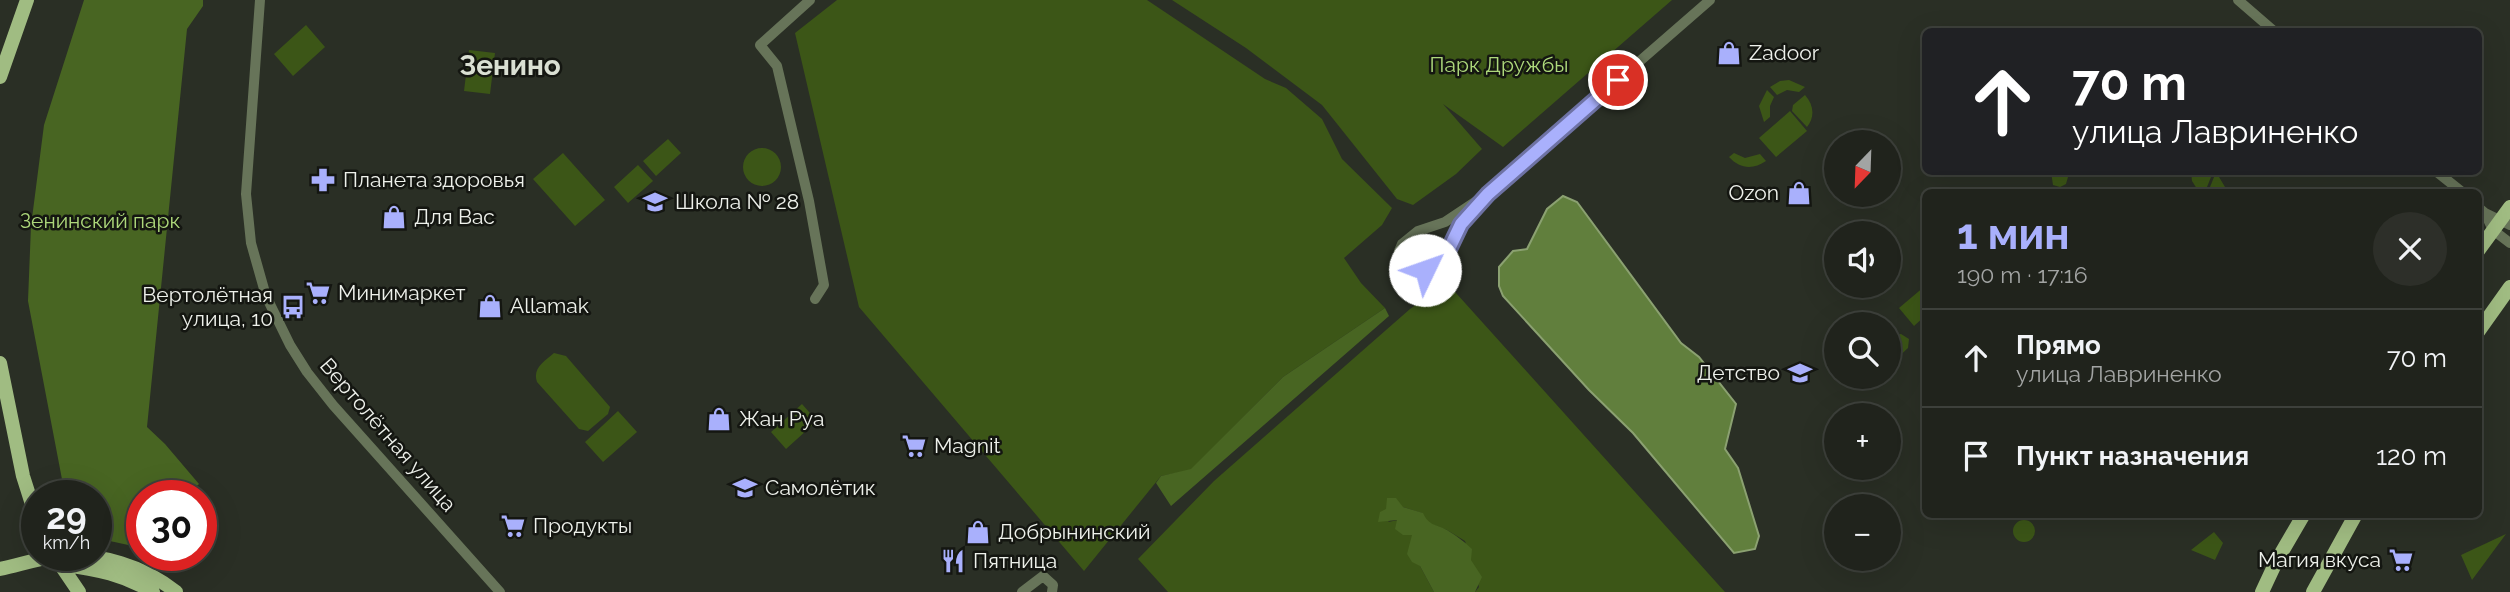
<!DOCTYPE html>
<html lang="ru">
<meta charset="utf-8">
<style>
body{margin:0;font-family:Raleway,sans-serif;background:#2d2f29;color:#f1f3f6;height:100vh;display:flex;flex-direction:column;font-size:26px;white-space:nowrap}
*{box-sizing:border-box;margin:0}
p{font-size:23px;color:#a2a4a3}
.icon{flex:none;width:38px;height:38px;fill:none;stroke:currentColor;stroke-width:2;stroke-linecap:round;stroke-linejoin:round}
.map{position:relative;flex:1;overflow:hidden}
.details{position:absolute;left:1922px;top:189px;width:560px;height:329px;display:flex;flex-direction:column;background:#20231c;border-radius:10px;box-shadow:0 7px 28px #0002,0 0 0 2px #3d403b}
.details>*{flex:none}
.banner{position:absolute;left:1922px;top:28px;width:560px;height:147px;border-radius:10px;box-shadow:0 7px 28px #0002,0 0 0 2px #3d403b;background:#202124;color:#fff;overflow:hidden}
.needle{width:46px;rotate:203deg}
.tools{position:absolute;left:1824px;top:130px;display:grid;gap:14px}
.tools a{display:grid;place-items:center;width:77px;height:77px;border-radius:50%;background:#20231c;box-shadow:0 7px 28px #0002,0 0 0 2px #3d403b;font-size:35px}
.speed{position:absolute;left:21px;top:480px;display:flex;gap:14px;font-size:35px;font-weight:700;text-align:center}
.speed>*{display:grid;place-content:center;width:91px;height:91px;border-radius:50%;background:#20231c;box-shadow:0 7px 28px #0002,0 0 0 2px #3d403b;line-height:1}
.speed small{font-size:18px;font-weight:400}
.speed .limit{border:10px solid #d22;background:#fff;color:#111}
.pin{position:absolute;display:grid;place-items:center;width:60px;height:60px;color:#fff;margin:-30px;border:4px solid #fff;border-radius:50%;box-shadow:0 2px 7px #0007}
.me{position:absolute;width:77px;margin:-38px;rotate:48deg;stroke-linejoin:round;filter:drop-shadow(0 0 5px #0008)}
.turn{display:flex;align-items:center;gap:24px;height:147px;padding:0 35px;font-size:32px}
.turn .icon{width:91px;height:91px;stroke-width:2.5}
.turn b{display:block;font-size:49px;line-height:60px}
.round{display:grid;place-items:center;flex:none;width:74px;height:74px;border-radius:37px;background:#2d2f29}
.headline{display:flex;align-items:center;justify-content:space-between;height:119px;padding:0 35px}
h1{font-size:42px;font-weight:700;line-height:52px;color:#a9b0fc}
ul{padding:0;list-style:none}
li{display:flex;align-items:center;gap:21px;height:98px;padding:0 35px;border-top:2px solid #3d403b}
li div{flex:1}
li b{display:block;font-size:26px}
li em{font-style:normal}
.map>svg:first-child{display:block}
</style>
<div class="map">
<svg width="2510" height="592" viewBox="0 0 2510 592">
<rect width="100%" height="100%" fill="#2a2f25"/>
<path fill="#3c5617" d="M 837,0 L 1147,0 L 1265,79 L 1286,88 L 1322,119 L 1342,159 L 1392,208 L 1382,225 L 1344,258 L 1361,283 L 1385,308 L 1283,377 L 1191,470 L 1161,476 L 1084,571 L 859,307 L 795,33 Z
M 1172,0 L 1672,0 L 1503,147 L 1443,104 L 1482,149 L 1456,174 L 1413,205 L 1397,199 L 1322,105 L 1246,48 Z
M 306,25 L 325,47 L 293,76 L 274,54 Z
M 469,50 L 495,53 L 490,94 L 464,91 Z
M 1789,80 L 1805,87 L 1799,92 L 1787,90 L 1777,95 L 1770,87 L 1780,81 Z
M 1767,90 L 1774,97 L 1770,106 L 1770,117 L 1764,122 L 1759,106 Z
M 1805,95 C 1814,105 1815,117 1807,127 L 1792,111 L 1793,105 Z
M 1790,111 L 1807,131 L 1776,157 L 1759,138 Z
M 668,139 L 681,153 L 656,176 L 643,161 Z
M743 167a19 19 0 1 1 38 0a19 19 0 1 1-38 0Z
M 563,153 L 605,200 L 575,226 L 533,179 Z
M 1734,153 L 1745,158 L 1760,154 L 1766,161 C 1753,170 1740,169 1729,157 Z
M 638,165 L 653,181 L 628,203 L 614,187 Z
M 2051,172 L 2065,172 L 2068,177 L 2066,184 L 2060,187 L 2053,185 Z
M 2191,172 L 2213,172 L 2205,192 L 2199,192 L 2192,181 Z
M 2216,172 L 2228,192 L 2208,192 Z
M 1447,283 L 1725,592 L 1475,592 L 1479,587 L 1465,541 L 1447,530 L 1428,523 L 1422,513 L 1403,507 L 1388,522 L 1398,520 L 1412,535 L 1420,566 L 1434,592 L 1168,592 L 1138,559 L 1214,481 L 1410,309 Z
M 1925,286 L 1925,316 L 1914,326 L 1899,308 Z
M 1901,334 L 1909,339 L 1908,348 L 1894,361 L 1888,362 L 1888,340 L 1892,336 Z
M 554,353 L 566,356 L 610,407 L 608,414 L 588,431 L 579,429 L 537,382 C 532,368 545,361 554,353 Z
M 802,404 L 817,421 L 786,449 L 771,432 Z
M 618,411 L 637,432 L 603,462 L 585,442 Z
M2013 531a11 11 0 1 1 22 0a11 11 0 1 1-22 0Z
M 2214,532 L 2223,543 L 2215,560 L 2191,550 Z
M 2506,534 L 2472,580 L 2461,555 Z"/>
<path fill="#486522" d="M 84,0 L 203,0 L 203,6 L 187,29 L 147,427 L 165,444 L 199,484 L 187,495 L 142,495 L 142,548 L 96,538 L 96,495 L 65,495 L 28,301 L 31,226 L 44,125 Z
M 1385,308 L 1389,316 L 1171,506 L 1156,483 L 1161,476 L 1191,469 L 1283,377 Z
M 1387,498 L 1396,498 L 1403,507 L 1423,513 C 1429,526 1436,524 1447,530 C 1455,535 1465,542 1472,549 L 1471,560 L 1482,577 L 1475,592 L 1434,592 L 1420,566 L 1412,562 L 1407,554 L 1412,535 L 1403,535 L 1395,529 L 1397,520 L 1378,522 L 1380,512 L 1386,509 Z"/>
<path fill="#617f3d" stroke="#8ba171" stroke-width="2" d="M 1563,196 L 1577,202 L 1681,343 L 1699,357 L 1736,404 L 1725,449 L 1738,468 L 1759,536 L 1755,549 L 1734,553 L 1633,433 L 1589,390 L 1503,296 L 1499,286 L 1499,267 L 1513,251 L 1527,249 L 1547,209 Z"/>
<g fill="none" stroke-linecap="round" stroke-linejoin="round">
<path stroke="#677459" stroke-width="10" d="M 260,0 L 246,194 L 251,243 L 266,296 L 290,345 L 307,372 L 333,405 L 500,592
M 810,0 L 760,45 L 777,66 L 809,201 L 824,285 L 815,299
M 2238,0 L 2275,32
M 2437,172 L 2462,192
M 1487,194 L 1445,222 L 1418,231 L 1402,244 L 1399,251 L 1400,258 L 1413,272 L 1425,270 L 1448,251 L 1461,224 L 1487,194 L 1710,0
M 2478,207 L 2485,213 L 2510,225
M 2485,213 L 2493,230 L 2510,243
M 1022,592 L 1043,576 L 1053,585 L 1052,592"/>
<path stroke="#a0bc82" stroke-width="14" d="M 0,77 L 27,0
M 2478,251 L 2510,207
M 2478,332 L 2510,287
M 0,363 L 23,476 L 37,520
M 56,558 L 79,592
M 64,565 C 97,569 124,575 153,592
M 0,569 C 19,565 39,558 59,556 C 100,553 144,566 176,592
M 2262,592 L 2276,562 L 2304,514
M 2313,592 L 2356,514"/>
</g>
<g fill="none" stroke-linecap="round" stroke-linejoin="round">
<g stroke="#6e72a4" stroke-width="18">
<path id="route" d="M 1425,270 L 1449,249 L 1461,224 L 1488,194 L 1618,80"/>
</g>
<use href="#route" stroke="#a9b0fc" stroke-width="12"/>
</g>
<defs>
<g id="shop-bare" transform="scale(1.89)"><path d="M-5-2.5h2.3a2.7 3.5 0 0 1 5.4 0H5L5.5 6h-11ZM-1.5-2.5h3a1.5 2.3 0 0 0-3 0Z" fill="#a9b0fc" stroke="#141611" stroke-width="2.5" paint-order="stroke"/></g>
<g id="pharmacy-bare" transform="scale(1.89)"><path d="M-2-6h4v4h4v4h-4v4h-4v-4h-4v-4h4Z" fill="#a9b0fc" stroke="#141611" stroke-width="2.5" paint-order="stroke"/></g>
<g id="school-bare" transform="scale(1.89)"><path d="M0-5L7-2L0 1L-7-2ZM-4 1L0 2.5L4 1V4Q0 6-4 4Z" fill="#a9b0fc" stroke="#141611" stroke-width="2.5" paint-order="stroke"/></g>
<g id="supermarket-bare" transform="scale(1.89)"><path d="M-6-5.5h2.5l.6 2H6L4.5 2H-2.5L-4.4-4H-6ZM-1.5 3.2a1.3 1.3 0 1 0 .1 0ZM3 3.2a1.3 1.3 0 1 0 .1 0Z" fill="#a9b0fc" stroke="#141611" stroke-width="2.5" paint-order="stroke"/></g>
<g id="bus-bare" transform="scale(1.89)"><path d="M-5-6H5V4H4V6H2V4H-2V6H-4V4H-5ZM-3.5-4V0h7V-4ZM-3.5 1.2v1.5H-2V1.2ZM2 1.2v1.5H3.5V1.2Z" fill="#a9b0fc" stroke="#141611" stroke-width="2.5" paint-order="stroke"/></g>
<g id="restaurant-bare" transform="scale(1.89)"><path d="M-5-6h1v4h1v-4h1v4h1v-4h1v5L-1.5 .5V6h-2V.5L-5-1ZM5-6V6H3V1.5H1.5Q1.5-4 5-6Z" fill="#a9b0fc" stroke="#141611" stroke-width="2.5" paint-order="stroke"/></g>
</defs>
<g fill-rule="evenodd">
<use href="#shop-bare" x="1729" y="53"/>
<use href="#pharmacy-bare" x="323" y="180"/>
<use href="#shop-bare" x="1799" y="193"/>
<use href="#school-bare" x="655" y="202"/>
<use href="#shop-bare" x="394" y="217"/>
<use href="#supermarket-bare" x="318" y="293"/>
<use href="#shop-bare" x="490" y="306"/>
<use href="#bus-bare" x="293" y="307"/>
<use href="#school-bare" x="1800" y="373"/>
<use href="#shop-bare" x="719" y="419"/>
<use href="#supermarket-bare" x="914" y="446"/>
<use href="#school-bare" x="745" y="488"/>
<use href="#supermarket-bare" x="513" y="526"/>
<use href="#shop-bare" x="978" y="532"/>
<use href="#supermarket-bare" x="2401" y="560"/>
<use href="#restaurant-bare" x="953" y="561"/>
</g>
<g text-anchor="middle" stroke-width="5" stroke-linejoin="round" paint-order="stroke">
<g font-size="21" fill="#eef1eb" stroke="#141611" text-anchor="start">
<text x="1749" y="60">Zadoor</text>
<text x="343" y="187">Планета здоровья</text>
<text x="1779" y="200" text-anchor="end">Ozon</text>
<text x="675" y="209">Школа № 28</text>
<text x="414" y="224">Для Вас</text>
<text x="338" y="300">Минимаркет</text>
<text x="273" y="302" text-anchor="end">Вертолётная<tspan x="273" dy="24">улица, 10</tspan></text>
<text x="510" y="313">Allamak</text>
<text x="1780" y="380" text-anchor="end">Детство</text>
<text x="739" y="426">Жан Руа</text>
<text x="934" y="453">Magnit</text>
<text x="765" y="495">Самолётик</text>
<text x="533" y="533">Продукты</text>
<text x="998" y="539">Добрынинский</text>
<text x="2381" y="567" text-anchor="end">Магия вкуса</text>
<text x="973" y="568">Пятница</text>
</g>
<g font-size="21" fill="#add87b" stroke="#141611">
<text x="1499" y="72">Парк Дружбы</text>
<text x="100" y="228">Зенинский парк</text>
</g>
<g font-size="21" fill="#eef1eb" stroke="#141611">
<text transform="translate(388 435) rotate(49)" y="7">Вертолётная улица</text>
</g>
<g font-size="28" font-weight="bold" fill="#dae0d3" stroke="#141611">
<text x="510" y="75">Зенино</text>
</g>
</g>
</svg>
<div class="tools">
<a><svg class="needle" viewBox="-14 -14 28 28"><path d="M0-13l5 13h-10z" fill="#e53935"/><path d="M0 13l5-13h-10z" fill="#a2a4a3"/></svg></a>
<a><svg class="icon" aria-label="sound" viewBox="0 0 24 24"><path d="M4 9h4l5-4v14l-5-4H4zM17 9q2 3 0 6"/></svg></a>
<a><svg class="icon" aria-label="search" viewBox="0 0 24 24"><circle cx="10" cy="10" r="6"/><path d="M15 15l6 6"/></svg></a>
<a>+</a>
<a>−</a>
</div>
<div class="speed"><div>29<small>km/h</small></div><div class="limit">30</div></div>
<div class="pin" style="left:1618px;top:80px;background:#d93025"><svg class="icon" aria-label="arrive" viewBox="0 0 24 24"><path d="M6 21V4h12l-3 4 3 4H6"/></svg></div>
<svg class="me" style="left:1425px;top:270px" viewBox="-20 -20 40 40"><circle r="19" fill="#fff"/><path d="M0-13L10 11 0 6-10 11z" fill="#a9b0fc"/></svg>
<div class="banner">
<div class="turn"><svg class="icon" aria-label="ahead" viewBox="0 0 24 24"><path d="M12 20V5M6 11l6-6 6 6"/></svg><div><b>70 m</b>улица Лавриненко</div></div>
</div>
<section class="details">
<div class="headline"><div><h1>1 мин</h1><p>190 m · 17:16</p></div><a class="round"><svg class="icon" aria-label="close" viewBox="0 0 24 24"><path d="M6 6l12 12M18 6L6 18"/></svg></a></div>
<ul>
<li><svg class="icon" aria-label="ahead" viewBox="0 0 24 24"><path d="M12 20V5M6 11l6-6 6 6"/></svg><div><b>Прямо</b><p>улица Лавриненко</p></div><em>70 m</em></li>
<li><svg class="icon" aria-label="arrive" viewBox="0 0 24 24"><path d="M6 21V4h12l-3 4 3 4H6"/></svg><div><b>Пункт назначения</b></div><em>120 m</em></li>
</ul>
</section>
</div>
